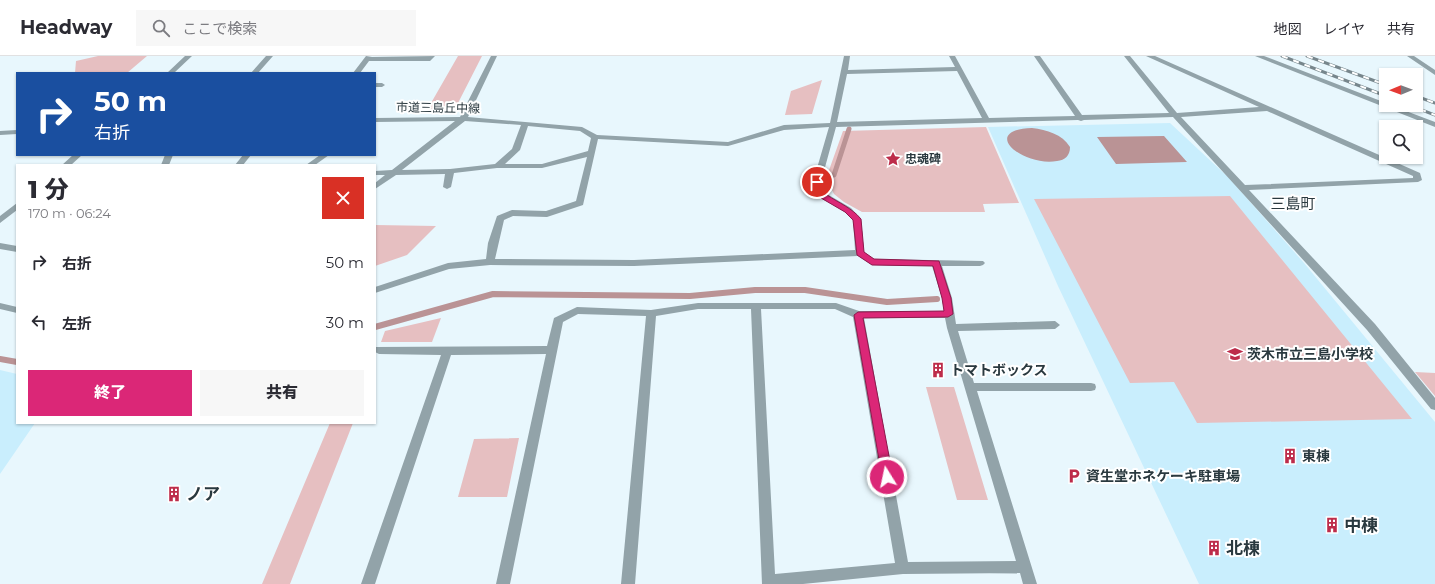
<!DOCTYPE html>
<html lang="ja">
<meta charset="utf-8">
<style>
body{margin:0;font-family:Montserrat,"Noto Sans JP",sans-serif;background:#f7f7f7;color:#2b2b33;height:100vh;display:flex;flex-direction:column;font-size:15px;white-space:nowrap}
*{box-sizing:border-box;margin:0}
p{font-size:13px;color:#7c7c81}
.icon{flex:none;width:22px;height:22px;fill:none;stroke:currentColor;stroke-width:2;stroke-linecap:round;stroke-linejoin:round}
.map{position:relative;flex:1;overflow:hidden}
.side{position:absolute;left:16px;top:108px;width:360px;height:260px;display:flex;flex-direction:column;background:#fff;border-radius:0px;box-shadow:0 1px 3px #0004}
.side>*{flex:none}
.banner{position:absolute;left:16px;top:16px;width:360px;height:84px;border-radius:0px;box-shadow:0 1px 3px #0004;background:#1a4fa0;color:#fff;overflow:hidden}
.needle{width:26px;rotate:269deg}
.buttons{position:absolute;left:1379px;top:12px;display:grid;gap:8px}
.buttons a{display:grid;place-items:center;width:44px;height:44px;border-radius:0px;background:#fff;box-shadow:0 1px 3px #0004;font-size:20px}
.pin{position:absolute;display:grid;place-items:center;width:34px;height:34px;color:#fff;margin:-17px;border:2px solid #fff;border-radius:50%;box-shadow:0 1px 4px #0007}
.me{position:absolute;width:44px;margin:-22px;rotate:350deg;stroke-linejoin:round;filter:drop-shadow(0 0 3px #0008)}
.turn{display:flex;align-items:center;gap:14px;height:84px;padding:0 12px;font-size:18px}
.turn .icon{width:52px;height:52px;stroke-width:2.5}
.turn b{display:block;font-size:28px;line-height:34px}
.round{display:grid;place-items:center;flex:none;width:42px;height:42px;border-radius:0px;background:#f7f7f7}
.overview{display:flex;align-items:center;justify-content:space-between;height:68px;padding:0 12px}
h1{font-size:24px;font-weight:800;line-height:30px}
.cta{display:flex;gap:8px;margin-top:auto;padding:8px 12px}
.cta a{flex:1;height:46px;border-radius:0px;background:#db2777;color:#fff;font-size:16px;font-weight:800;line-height:46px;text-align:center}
.cta a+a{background:#f7f7f7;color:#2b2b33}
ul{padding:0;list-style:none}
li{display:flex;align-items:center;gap:12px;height:60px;padding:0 12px}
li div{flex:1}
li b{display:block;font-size:15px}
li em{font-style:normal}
header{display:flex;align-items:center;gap:24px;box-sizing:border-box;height:56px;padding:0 20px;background:#fff;border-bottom:1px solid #e1e1e2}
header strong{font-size:19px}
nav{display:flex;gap:22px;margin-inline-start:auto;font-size:14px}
.search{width:280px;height:36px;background:#f7f7f7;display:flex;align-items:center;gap:10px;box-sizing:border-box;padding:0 14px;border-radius:0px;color:#7c7c81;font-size:15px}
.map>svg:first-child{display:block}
</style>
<header>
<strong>Headway</strong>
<div class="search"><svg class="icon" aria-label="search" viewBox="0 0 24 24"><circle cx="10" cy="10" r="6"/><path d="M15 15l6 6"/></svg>ここで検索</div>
<nav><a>地図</a><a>レイヤ</a><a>共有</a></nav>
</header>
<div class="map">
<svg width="1435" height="528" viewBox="0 0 1435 528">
<rect width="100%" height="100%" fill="#e8f7fd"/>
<path fill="#c9eefd" d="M 1170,67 L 1228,121 L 1304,207 L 1435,366 L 1435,528 L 1199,528 L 1058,230 L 988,71 Z
M 0,314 L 17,318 L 17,367 L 35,367 L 0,418 Z"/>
<path fill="#e6bfc1" d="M 98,0 L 147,0 L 127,17 L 75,17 L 76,5 Z
M 458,0 L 482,0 L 457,49 L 446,55 L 427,54 Z
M 822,24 L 812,58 L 785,59 L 791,35 Z
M 986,71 L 1019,147 L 983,148 L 985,156 L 862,156 L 844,146 L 834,138 L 827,124 L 828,117 L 843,75 Z
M 1230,140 L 1412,363 L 1197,367 L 1174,326 L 1130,327 L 1034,143 Z
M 375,169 L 436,170 L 407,199 L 375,210 Z
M 441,262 L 432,286 L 381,286 L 385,275 Z
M 1415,316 L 1435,317 L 1435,340 Z
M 926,331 L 954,331 L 988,444 L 957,444 Z
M 330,367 L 353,367 L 290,528 L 262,528 Z
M 519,382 L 507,441 L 458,441 L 474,383 Z"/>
<path fill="#ba9395" d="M 1032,72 C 1047,74 1062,78 1070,91 C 1070,100 1065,104 1057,105 C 1022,111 979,74 1032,72 Z
M 1164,80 L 1187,106 L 1116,108 L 1097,81 Z"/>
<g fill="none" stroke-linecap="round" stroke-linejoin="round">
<path stroke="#ba9395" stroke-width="5" d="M 834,119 L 849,73"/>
<path stroke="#ba9395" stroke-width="6" d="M 375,271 L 493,238 L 690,240 L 755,234 L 805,234 L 887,246 L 937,243
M 0,303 L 17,306"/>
<path fill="#92a3a9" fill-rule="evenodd" d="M 185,0 L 192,0 L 174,17 L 167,17 Z
M 266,0 L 273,0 L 258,17 L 251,17 Z
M 366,0 L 372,1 L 435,0 L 430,5 L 369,5 L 360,17 L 353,17 Z
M 491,0 L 497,0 L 468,61 L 582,71 L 597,79 L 728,86 L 784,69 L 830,67 L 844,0 L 850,0 L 848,14 L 955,11 L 949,0 L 955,0 L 989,62 L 1075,60 L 1034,0 L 1040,0 L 1082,59 L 1169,57 L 1124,0 L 1130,0 L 1177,57 L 1259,51 L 1146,0 L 1155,0 L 1420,117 L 1422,124 L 1418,126 L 1249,134 L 1375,268 L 1435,342 L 1435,354 L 1431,353 L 1367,274 L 1173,61 L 1084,64 L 1081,65 L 1078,64 L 836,71 L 821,126 L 824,135 L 827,138 L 851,152 L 861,163 L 864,196 L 874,203 L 983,205 L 985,207 L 983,209 L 980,210 L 942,210 L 952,242 L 956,268 L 1055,265 L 1060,269 L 1055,273 L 958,275 L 974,327 L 1091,327 L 1095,328 L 1096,331 L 1095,334 L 1091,335 L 977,335 L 1037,528 L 1023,528 L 1020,517 L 903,518 L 803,528 L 762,528 L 751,253 L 698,253 L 656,260 L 635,528 L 621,528 L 646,260 L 578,258 L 563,266 L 510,528 L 496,528 L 546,298 L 451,299 L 375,528 L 361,528 L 441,299 L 379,298 L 375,296 L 375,291 L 547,290 L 554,262 L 577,251 L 651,254 L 698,247 L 836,247 L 859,255 L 944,255 L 942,242 L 932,210 L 872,209 L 858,200 L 634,210 L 490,209 L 449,213 L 375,237 L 375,231 L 448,207 L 486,203 L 488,187 L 497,160 L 512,154 L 546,155 L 576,145 L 587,101 L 542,112 L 497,112 L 454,117 L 451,131 L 447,133 L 443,131 L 445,118 L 396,119 L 375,133 L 375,127 L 385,119 L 375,119 L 375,115 L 392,114 L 455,65 L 375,66 L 375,62 L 460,61 ZM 957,15 L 982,62 L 837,66 L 847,18 ZM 1267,55 L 1413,120 L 1413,122 L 1245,129 L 1181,61 ZM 465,65 L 521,69 L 512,93 L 495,108 L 450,113 L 402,114 ZM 528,70 L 580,75 L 591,82 L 588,95 L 542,108 L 505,108 L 520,94 ZM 829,71 L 813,126 L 816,136 L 821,142 L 845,156 L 853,164 L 855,194 L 634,204 L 495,203 L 504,164 L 513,160 L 547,161 L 583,149 L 598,83 L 728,90 L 784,74 ZM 761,253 L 835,253 L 853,261 L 895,507 L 775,518 ZM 864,262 L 945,262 L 947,272 L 1016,505 L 908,506 Z
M 1255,0 L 1264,0 L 1386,47 L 1386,49 L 1390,49 L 1435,66 L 1435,71 Z
M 1407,0 L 1414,0 L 1435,14 L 1435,19 Z
M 375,27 L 382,27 L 385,29 L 382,31 L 375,31 Z
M 17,74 L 17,78 L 0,79 L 0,75 Z
M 73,99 L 82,99 L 71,109 L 62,109 Z
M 165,99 L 173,99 L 169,109 L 161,109 Z
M 243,99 L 251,99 L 243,109 L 235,109 Z
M 320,99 L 329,99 L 315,109 L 306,109 Z
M 17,147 L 17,154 L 0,167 L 0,160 Z
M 0,187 L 17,190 L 17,196 L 0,193 Z
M 0,247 L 17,251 L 17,257 L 0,253 Z"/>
<g stroke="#77868c" stroke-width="3">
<path id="rail" d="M 1282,0 L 1386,40
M 1307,0 L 1386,29
M 1416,40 L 1435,47
M 1409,49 L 1435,59"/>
</g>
<use href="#rail" stroke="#fff" stroke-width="2" stroke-dasharray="6" stroke-linecap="butt"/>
</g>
<path fill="#db2777" stroke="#8e194d" d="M 817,124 C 824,126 822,135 827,139 C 839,147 852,152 861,163 L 864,196 L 874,203 L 939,205 L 951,242 L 953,258 L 948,261 L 863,262 L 893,421 L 891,424 L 883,424 L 882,421 L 854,259 L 858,256 L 944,255 L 942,242 L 933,210 L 872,209 L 857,199 L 853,164 L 845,156 L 821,142 L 816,136 L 814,126 Z"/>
<defs>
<g id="sight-bare" transform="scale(1.2)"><path d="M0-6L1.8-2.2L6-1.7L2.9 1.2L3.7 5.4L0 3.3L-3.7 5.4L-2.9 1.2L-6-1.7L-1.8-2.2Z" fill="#bd2c4a" stroke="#fff" stroke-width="2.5" paint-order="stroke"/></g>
<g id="school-bare" transform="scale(1.2)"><path d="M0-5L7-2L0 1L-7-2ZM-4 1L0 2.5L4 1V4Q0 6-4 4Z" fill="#bd2c4a" stroke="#fff" stroke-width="2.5" paint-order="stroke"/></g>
<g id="building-bare" transform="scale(1.2)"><path d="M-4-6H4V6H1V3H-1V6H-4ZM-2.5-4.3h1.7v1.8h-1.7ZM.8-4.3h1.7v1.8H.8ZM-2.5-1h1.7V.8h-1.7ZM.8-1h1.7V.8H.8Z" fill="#bd2c4a" stroke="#fff" stroke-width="2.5" paint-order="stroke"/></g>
<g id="parking-bare" transform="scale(1.2)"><path d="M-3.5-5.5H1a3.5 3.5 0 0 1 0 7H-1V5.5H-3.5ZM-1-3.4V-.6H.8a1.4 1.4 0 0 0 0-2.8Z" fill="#bd2c4a" stroke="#fff" stroke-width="2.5" paint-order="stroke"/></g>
</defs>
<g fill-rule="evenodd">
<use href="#sight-bare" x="893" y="103"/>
<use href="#school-bare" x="1235" y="298"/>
<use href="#building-bare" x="938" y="314"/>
<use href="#building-bare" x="1290" y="400"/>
<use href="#parking-bare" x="1074" y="420"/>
<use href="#building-bare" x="174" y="438"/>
<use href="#building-bare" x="1332" y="469"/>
<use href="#building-bare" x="1214" y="492"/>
</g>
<g text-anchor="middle" stroke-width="4" stroke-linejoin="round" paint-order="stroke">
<g font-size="12" fill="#2a393f" stroke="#fff">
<text transform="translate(438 52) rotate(1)" y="4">市道三島丘中線</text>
</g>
<g font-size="12" font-weight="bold" fill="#2a393f" stroke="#fff" text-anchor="start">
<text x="905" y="107">忠魂碑</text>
</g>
<g font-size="14" font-weight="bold" fill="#2a393f" stroke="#fff" text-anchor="start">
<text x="1247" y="303">茨木市立三島小学校</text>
<text x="950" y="319">トマトボックス</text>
<text x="1302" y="405">東棟</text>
<text x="1086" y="425">資生堂ホネケーキ駐車場</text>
</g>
<g font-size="15" fill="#2a393f" stroke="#fff">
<text x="1293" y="153">三島町</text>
</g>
<g font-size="17" font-weight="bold" fill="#2a393f" stroke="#fff" text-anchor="start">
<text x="186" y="444">ノア</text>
<text x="1344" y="475">中棟</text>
<text x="1226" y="498">北棟</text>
</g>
</g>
</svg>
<div class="buttons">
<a><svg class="needle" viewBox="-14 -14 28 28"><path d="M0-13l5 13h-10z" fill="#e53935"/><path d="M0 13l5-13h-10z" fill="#7c7c81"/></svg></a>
<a><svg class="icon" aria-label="search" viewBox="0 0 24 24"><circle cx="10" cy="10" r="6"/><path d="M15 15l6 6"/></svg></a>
</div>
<div class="pin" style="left:817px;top:126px;background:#d93025"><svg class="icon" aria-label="arrive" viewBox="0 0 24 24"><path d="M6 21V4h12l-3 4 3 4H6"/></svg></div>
<svg class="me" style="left:887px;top:421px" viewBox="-20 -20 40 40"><circle r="17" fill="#db2777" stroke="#fff" stroke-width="3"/><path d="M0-11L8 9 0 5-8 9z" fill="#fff"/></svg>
<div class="banner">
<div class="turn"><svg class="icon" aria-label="right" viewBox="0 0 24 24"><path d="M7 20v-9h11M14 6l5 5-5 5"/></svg><div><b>50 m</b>右折</div></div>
</div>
<section class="side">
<div class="overview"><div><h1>1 分</h1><p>170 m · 06:24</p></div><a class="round" style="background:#d93025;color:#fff"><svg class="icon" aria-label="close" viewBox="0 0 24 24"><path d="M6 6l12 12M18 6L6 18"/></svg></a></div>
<ul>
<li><svg class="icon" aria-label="right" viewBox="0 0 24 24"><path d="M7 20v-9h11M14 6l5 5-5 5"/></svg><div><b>右折</b></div><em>50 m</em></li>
<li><svg class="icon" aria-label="left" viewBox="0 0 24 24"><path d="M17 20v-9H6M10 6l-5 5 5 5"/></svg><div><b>左折</b></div><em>30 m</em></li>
</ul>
<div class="cta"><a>終了</a><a>共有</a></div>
</section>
</div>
